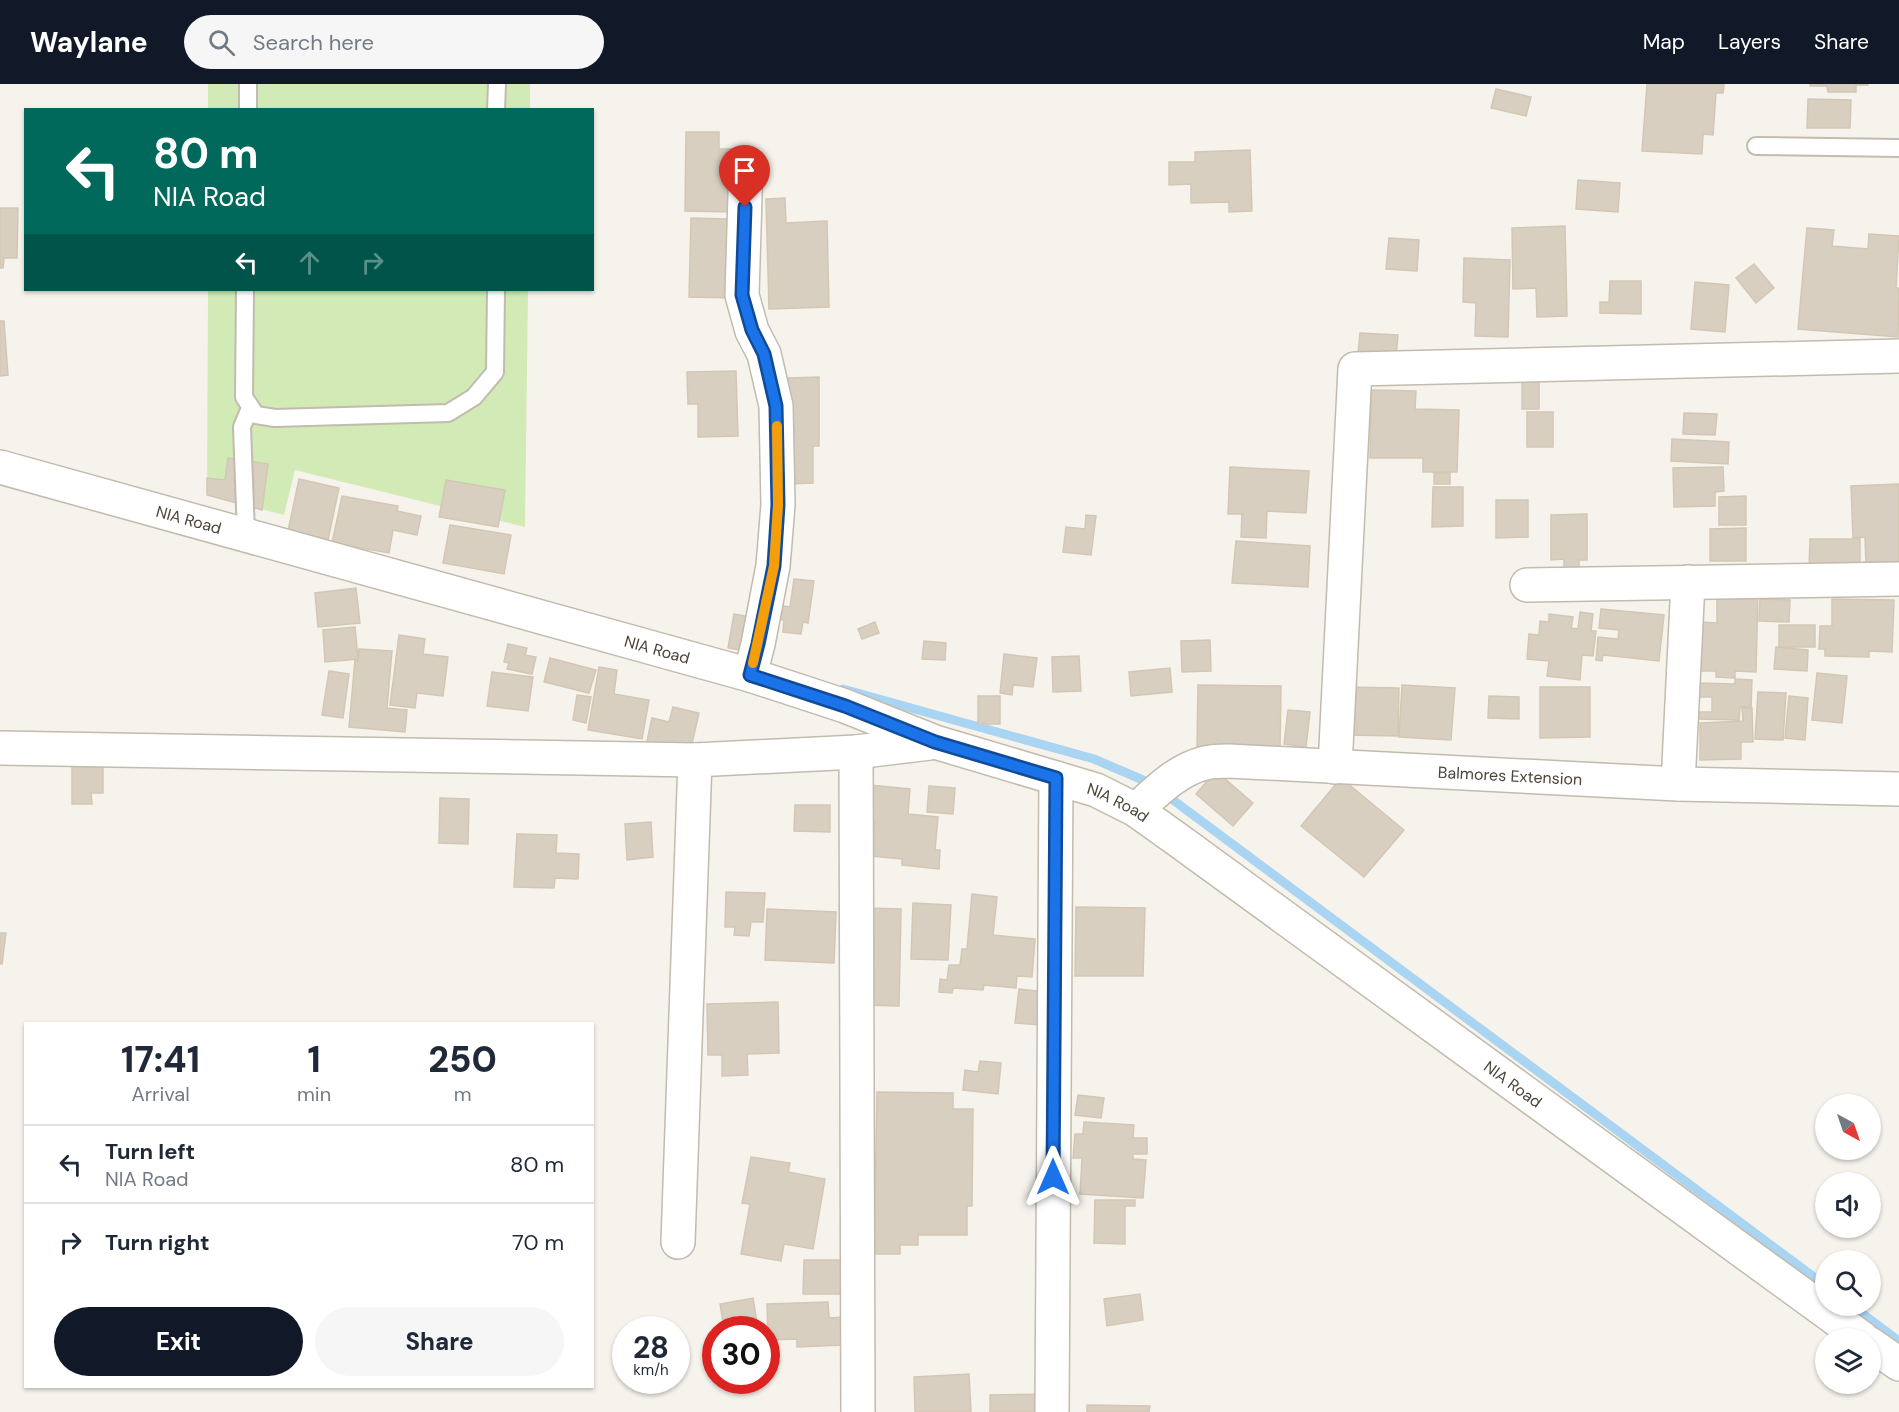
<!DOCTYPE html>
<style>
body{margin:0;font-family:"DM Sans",sans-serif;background:#f6f6f7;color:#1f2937;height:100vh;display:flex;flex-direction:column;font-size:22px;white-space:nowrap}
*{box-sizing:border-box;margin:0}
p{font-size:20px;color:#747a83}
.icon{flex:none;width:33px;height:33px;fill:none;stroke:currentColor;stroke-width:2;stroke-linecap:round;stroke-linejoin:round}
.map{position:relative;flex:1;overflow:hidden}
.drawer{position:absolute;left:24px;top:938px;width:570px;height:366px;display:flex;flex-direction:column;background:#fff;border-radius:0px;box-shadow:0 2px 4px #0004}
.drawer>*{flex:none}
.guide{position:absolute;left:24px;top:24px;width:570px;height:183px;border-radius:0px;box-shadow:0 2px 4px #0004;background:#00695c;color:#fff;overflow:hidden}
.needle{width:39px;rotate:140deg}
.fabs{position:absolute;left:1815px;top:1010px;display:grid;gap:12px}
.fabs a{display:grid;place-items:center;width:66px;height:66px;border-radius:50%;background:#fff;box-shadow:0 2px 4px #0004;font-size:30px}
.speed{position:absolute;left:612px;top:1232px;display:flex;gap:12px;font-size:30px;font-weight:700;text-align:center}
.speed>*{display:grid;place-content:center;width:78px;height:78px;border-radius:50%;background:#fff;box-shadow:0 2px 4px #0004;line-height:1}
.speed small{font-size:15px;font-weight:400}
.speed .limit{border:9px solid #d22;background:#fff;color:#111}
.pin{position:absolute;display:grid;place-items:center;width:51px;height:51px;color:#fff;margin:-62px -26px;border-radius:50% 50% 50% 0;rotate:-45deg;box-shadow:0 0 6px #0007}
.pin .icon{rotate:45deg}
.me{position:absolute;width:66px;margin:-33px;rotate:0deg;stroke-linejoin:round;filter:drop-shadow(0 0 4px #0008)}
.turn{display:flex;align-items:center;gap:21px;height:126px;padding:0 30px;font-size:27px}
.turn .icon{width:78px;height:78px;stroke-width:2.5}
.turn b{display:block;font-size:42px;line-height:51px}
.lanes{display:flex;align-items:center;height:57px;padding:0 30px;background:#0003;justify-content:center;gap:30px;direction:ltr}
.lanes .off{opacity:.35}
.eta{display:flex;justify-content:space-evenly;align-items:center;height:102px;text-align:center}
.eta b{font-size:36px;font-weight:800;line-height:42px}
.cta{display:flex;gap:12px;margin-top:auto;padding:12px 30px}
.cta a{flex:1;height:69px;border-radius:36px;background:#111827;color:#fff;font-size:24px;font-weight:800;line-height:69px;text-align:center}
.cta a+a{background:#f6f6f7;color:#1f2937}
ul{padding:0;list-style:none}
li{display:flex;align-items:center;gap:18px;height:78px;padding:0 30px;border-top:2px solid #e0e1e3}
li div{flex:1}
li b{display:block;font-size:22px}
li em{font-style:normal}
header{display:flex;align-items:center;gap:36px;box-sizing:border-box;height:84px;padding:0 30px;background:#111827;color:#fff}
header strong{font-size:28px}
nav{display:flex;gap:33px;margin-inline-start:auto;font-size:21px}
.search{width:420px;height:54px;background:#f6f6f7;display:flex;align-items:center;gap:15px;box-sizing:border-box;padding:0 21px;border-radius:33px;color:#747a83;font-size:22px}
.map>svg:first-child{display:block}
</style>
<header>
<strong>Waylane</strong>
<div class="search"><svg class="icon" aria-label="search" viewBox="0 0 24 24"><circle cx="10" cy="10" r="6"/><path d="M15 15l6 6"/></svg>Search here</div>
<nav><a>Map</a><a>Layers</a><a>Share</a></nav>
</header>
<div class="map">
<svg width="1899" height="1328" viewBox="0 0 1899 1328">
<rect width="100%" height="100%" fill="#f6f3ec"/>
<path fill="#d2eab5" d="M 208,0 L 530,0 L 530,25 L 208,26 Z
M 208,206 L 528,206 L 525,443 L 295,386 L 284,431 L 207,411 Z"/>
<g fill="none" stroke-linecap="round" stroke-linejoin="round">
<path stroke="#a9d4f2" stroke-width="9" d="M 843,605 L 1094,675 L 1143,696
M 1173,716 L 1826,1202
M 1851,1221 L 1899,1257"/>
</g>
<path fill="#d8cfc1" stroke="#d3c7b4" stroke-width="1.5" d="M 1647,0 L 1724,0 L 1723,9 L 1716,9 L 1713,51 L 1703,50 L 1702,70 L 1642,67 Z
M 1810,0 L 1868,0 L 1868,1 L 1856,1 L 1856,8 L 1828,8 L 1827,2 L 1810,2 Z
M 1496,5 L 1531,13 L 1526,32 L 1491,24 Z
M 1808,15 L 1851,16 L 1850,44 L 1807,44 Z
M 686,48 L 719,48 L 719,65 L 733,65 L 733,128 L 685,127 Z
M 1250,66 L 1252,127 L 1229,128 L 1229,118 L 1191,119 L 1191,100 L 1169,101 L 1169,78 L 1195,78 L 1195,68 Z
M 1578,96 L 1620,99 L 1618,128 L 1576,125 Z
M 785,114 L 786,139 L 827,137 L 829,223 L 769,225 L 766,115 Z
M 0,124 L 18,124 L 17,174 L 4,174 L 3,184 L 0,184 Z
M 691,134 L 727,135 L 726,177 L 737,178 L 736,214 L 689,213 Z
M 1565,142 L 1567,232 L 1537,233 L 1536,204 L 1513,205 L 1512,144 Z
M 1807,144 L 1834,146 L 1832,162 L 1868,165 L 1869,150 L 1899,152 L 1896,204 L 1899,204 L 1898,253 L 1798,245 Z
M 1389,154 L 1419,156 L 1417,187 L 1386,185 Z
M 1464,174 L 1510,176 L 1508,253 L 1475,252 L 1476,219 L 1463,218 Z
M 1754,180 L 1774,204 L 1756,219 L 1736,194 Z
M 1610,197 L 1641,197 L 1641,230 L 1600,229 L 1600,218 L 1609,218 Z
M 1695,198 L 1729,201 L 1725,248 L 1691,245 Z
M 0,237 L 4,237 L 8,291 L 0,292 Z
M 1360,249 L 1398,251 L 1396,273 L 1358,270 Z
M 736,287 L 738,352 L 698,353 L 698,320 L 688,320 L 687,288 Z
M 819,293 L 819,362 L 813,362 L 813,399 L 790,400 L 788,294 Z
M 1522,297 L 1539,297 L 1539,325 L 1522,325 Z
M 1371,306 L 1416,307 L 1415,325 L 1459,326 L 1457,388 L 1423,388 L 1423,374 L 1370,374 Z
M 1527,328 L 1553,328 L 1553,363 L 1527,363 Z
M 1684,329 L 1717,330 L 1715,351 L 1683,350 Z
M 1672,355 L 1729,358 L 1728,380 L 1671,377 Z
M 228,374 L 268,380 L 262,426 L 207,411 L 207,394 L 225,396 Z
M 1230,383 L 1309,387 L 1306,429 L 1267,427 L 1266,454 L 1241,453 L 1242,430 L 1228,430 Z
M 1723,383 L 1724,407 L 1715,408 L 1715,422 L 1674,423 L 1673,384 Z
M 1434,389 L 1450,389 L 1450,400 L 1434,400 Z
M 299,395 L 339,404 L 328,456 L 288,447 Z
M 446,396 L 505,406 L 498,443 L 439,433 Z
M 1899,400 L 1899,478 L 1866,480 L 1865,453 L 1853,454 L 1851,402 Z
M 1433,403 L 1463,403 L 1463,442 L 1432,443 Z
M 342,412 L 398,422 L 397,427 L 421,432 L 417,451 L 393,446 L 389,469 L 332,459 Z
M 1746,412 L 1746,441 L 1719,441 L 1719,413 Z
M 1496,416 L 1528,416 L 1528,453 L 1496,454 Z
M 1587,430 L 1587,476 L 1579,476 L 1579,489 L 1564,489 L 1564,475 L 1551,476 L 1551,431 Z
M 1086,431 L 1096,432 L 1091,471 L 1063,468 L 1066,443 L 1085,445 Z
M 450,441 L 511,451 L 504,490 L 443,479 Z
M 1746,444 L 1746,477 L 1710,477 L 1710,445 Z
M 1810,455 L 1860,455 L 1860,486 L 1809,486 Z
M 1236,457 L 1310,462 L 1308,503 L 1232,499 Z
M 794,495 L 814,497 L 808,539 L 803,538 L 801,550 L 783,548 L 784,536 L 775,535 L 777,521 L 790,523 Z
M 356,504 L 360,539 L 318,543 L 315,509 Z
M 1717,508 L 1758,508 L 1756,588 L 1735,587 L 1735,594 L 1716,593 L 1716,587 L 1700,587 L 1701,538 L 1717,539 Z
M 1760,515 L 1790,516 L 1789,538 L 1759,537 Z
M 1832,515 L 1894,516 L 1892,568 L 1869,567 L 1869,573 L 1825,572 L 1825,565 L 1819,565 L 1820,542 L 1832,542 Z
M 1601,525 L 1664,531 L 1659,577 L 1603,571 L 1602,577 L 1596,576 L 1598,553 L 1618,555 L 1619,546 L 1599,544 Z
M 1580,528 L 1593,530 L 1591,547 L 1596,547 L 1593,572 L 1582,571 L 1580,596 L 1547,592 L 1549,577 L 1527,575 L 1529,550 L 1539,551 L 1540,537 L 1549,538 L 1549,530 L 1573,533 L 1571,544 L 1578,545 Z
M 734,530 L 757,534 L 751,568 L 728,564 Z
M 875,538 L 879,549 L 862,555 L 858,545 Z
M 1779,541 L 1815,541 L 1815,563 L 1779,563 Z
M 355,543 L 358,575 L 325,578 L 323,546 Z
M 399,551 L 425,555 L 423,570 L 448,573 L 443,612 L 417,609 L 415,624 L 390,621 Z
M 1210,556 L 1211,587 L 1182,588 L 1181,557 Z
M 924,557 L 946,559 L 945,576 L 922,575 Z
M 508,560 L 527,564 L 525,571 L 536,573 L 532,590 L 507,585 L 509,579 L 504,578 Z
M 1776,563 L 1808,566 L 1807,587 L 1774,585 Z
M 359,565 L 392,567 L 387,624 L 407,626 L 405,648 L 349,643 L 355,576 L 358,577 Z
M 1004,570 L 1037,574 L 1033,603 L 1013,601 L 1012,611 L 1000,609 Z
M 1079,572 L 1081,607 L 1053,608 L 1052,573 Z
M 550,574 L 596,586 L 589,609 L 544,598 Z
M 599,583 L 617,586 L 614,610 L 649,616 L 642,655 L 588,646 Z
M 1170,584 L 1172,608 L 1131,612 L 1129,588 Z
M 329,587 L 349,590 L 343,634 L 322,631 Z
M 492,588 L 533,593 L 528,627 L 487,622 Z
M 1817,589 L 1847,592 L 1842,639 L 1812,636 Z
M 1735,595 L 1752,596 L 1751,623 L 1740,623 L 1739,636 L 1699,635 L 1699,628 L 1712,628 L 1712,613 L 1698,613 L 1698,599 L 1735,600 Z
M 1198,601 L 1281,602 L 1280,666 L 1197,665 Z
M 1402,601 L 1455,604 L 1451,656 L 1399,653 Z
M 1348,603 L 1399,604 L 1398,652 L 1347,651 Z
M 1540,603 L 1590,603 L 1590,653 L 1540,654 Z
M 1758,608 L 1786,609 L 1783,656 L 1755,655 Z
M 577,611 L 591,613 L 586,639 L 573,636 Z
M 978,612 L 1000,612 L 1000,640 L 978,640 Z
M 1489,612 L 1519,613 L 1519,635 L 1488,634 Z
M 1789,612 L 1808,614 L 1805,656 L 1785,654 Z
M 673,623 L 699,629 L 689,673 L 646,662 L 652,634 L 669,638 Z
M 1742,624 L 1752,624 L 1753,658 L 1741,658 L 1741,675 L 1700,676 L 1700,639 L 1743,637 Z
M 1288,626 L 1310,628 L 1306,663 L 1284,660 Z
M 103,667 L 103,709 L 91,709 L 92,720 L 72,720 L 72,668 Z
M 1216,687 L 1253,719 L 1233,742 L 1196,710 Z
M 1341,694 L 1404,746 L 1364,793 L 1301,742 Z
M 870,701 L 910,705 L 908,730 L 938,733 L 935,766 L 940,766 L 939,785 L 902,781 L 902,775 L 871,772 L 875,737 L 866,736 Z
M 929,702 L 955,704 L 953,730 L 927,728 Z
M 440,714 L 469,715 L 468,760 L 439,759 Z
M 795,721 L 830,721 L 830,748 L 794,747 Z
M 651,738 L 653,773 L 627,776 L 625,740 Z
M 517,750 L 557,751 L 556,769 L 579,770 L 578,795 L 555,794 L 554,804 L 514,803 Z
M 726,808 L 765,809 L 763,838 L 751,838 L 749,852 L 734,851 L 735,843 L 725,843 Z
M 972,810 L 997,813 L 993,851 L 1035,855 L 1032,893 L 1017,892 L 1016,904 L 984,901 L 983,906 L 953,904 L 952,909 L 939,908 L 940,895 L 947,896 L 949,881 L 960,881 L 962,865 L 967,865 Z
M 913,819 L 951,821 L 948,876 L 911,875 Z
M 1076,823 L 1145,824 L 1143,892 L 1075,892 Z
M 867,824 L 901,825 L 899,922 L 865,921 Z
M 767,825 L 836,828 L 834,879 L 765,876 Z
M 0,849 L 6,849 L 2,880 L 0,880 Z
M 1019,905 L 1045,908 L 1041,941 L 1015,939 Z
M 778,918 L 779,969 L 747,970 L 748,991 L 722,992 L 722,971 L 708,971 L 707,920 Z
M 980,977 L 1001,979 L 998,1010 L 963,1006 L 965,986 L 978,988 Z
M 877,1008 L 953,1009 L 953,1025 L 973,1025 L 972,1122 L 967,1122 L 967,1151 L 918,1151 L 918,1161 L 900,1161 L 900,1170 L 874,1170 Z
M 1078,1011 L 1104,1014 L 1101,1034 L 1075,1031 Z
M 1084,1038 L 1134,1041 L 1133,1054 L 1147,1054 L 1147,1070 L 1133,1070 L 1133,1075 L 1146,1076 L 1143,1114 L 1080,1110 L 1082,1074 L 1073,1074 L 1075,1050 L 1083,1050 Z
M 751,1073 L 790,1079 L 788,1088 L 825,1095 L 813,1165 L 784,1160 L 781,1177 L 741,1170 L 750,1120 L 742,1119 Z
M 1095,1116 L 1135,1116 L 1135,1122 L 1125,1122 L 1125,1160 L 1094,1159 Z
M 804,1176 L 847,1176 L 847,1210 L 803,1210 Z
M 1140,1210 L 1143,1236 L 1107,1242 L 1104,1215 Z
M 753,1214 L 758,1245 L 724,1245 L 720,1220 Z
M 828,1218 L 829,1234 L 843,1233 L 844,1261 L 797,1263 L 797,1255 L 768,1256 L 767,1220 Z
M 969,1290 L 971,1328 L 915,1328 L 914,1293 Z
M 1047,1310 L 1047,1328 L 990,1328 L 990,1311 Z
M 1087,1321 L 1150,1322 L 1149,1328 L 1087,1328 Z"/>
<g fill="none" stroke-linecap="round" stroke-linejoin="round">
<g stroke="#c2bbae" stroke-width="20">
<path id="service" d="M 248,26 L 248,0
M 496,26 L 497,0
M 1756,62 L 1899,64
M 245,206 L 244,313 L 256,331 L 275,334 L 448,329 L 474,313 L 495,288 L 496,206
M 246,450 L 242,343 L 250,324"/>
</g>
<g stroke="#c2bbae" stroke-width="36">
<g id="minor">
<path d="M 746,79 L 742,211 L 752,247 L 764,270 L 776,322 L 778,421 L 773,482 L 758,560 L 750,591"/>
<path id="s1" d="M 0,383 L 750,591 L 845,622 L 935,658 L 1096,706 L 1136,726 L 1178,756 L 1862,1254"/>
<path d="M 1527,501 L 1899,495"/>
<path d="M 0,664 L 695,676 L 856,668 L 930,659"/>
<path d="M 856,668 L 858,1328"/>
<path d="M 1335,683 L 1355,285 L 1899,272"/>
<path d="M 1678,700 L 1688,498"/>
<path id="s2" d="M 1136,726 C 1157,707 1177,686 1205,679 C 1213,677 1221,677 1229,677 L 1678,700 L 1899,705"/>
<path d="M 678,1158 L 695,676"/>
<path d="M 1870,1260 L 1899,1280"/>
<path d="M 1052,1328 L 1056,694"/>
</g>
</g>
<use href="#service" stroke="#fff" stroke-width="16"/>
<use href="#minor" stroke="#fff" stroke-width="33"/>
</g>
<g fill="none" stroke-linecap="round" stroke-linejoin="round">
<g stroke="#114b97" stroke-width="15">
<path id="route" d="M 745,123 L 742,211 L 752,246 L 764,270 L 776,322 L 778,421 L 774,482 L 758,560 L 750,591 L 845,622 L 935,658 L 1056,694 L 1053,1093"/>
</g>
<use href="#route" stroke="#1a73e8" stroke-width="10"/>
<path stroke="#f59e0b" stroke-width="10" d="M 753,579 L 774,482 L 778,421 L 777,342"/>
</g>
<g text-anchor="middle" stroke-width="4.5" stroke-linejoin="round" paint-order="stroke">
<g font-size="16" fill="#4b4439" stroke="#fff">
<text dy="6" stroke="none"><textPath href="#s1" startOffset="196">NIA Road</textPath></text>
<text dy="6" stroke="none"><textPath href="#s1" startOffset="682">NIA Road</textPath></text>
<text dy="6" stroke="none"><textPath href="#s2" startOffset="390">Balmores Extension</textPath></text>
<text dy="6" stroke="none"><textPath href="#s1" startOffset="1168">NIA Road</textPath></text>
<text dy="6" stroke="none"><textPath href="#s1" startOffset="1654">NIA Road</textPath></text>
</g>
</g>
</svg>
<div class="fabs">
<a><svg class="needle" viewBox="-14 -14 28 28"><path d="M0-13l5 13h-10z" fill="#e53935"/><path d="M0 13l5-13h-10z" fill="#747a83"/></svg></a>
<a><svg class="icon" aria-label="sound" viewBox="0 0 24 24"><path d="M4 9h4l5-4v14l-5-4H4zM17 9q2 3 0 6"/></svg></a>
<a><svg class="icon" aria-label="search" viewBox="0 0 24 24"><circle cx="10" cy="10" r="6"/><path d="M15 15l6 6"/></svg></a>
<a><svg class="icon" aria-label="layers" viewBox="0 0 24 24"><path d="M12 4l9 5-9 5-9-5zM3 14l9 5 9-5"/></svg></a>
</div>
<div class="speed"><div>28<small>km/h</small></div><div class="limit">30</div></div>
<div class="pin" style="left:745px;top:123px;background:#d93025"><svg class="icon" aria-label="arrive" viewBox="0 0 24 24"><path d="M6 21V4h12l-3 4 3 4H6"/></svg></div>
<svg class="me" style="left:1053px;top:1093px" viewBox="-20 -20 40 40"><path d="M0-17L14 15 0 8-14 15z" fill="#1a73e8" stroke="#fff" stroke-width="4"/></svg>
<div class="guide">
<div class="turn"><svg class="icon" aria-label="left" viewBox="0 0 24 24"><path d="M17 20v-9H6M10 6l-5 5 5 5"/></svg><div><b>80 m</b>NIA Road</div></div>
<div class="lanes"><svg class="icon" aria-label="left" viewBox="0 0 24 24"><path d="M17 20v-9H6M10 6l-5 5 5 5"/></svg><svg class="icon off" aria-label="ahead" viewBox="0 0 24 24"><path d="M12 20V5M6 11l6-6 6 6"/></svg><svg class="icon off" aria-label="right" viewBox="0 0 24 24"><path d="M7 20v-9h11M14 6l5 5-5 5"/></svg></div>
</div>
<section class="drawer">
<div class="eta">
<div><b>17:41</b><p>Arrival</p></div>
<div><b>1</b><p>min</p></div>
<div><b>250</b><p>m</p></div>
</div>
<ul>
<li><svg class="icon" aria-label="left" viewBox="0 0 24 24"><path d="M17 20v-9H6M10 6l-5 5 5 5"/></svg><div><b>Turn left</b><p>NIA Road</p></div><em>80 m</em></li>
<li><svg class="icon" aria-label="right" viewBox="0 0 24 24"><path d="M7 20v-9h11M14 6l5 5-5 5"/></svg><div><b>Turn right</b></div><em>70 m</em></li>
</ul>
<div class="cta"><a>Exit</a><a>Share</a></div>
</section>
</div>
